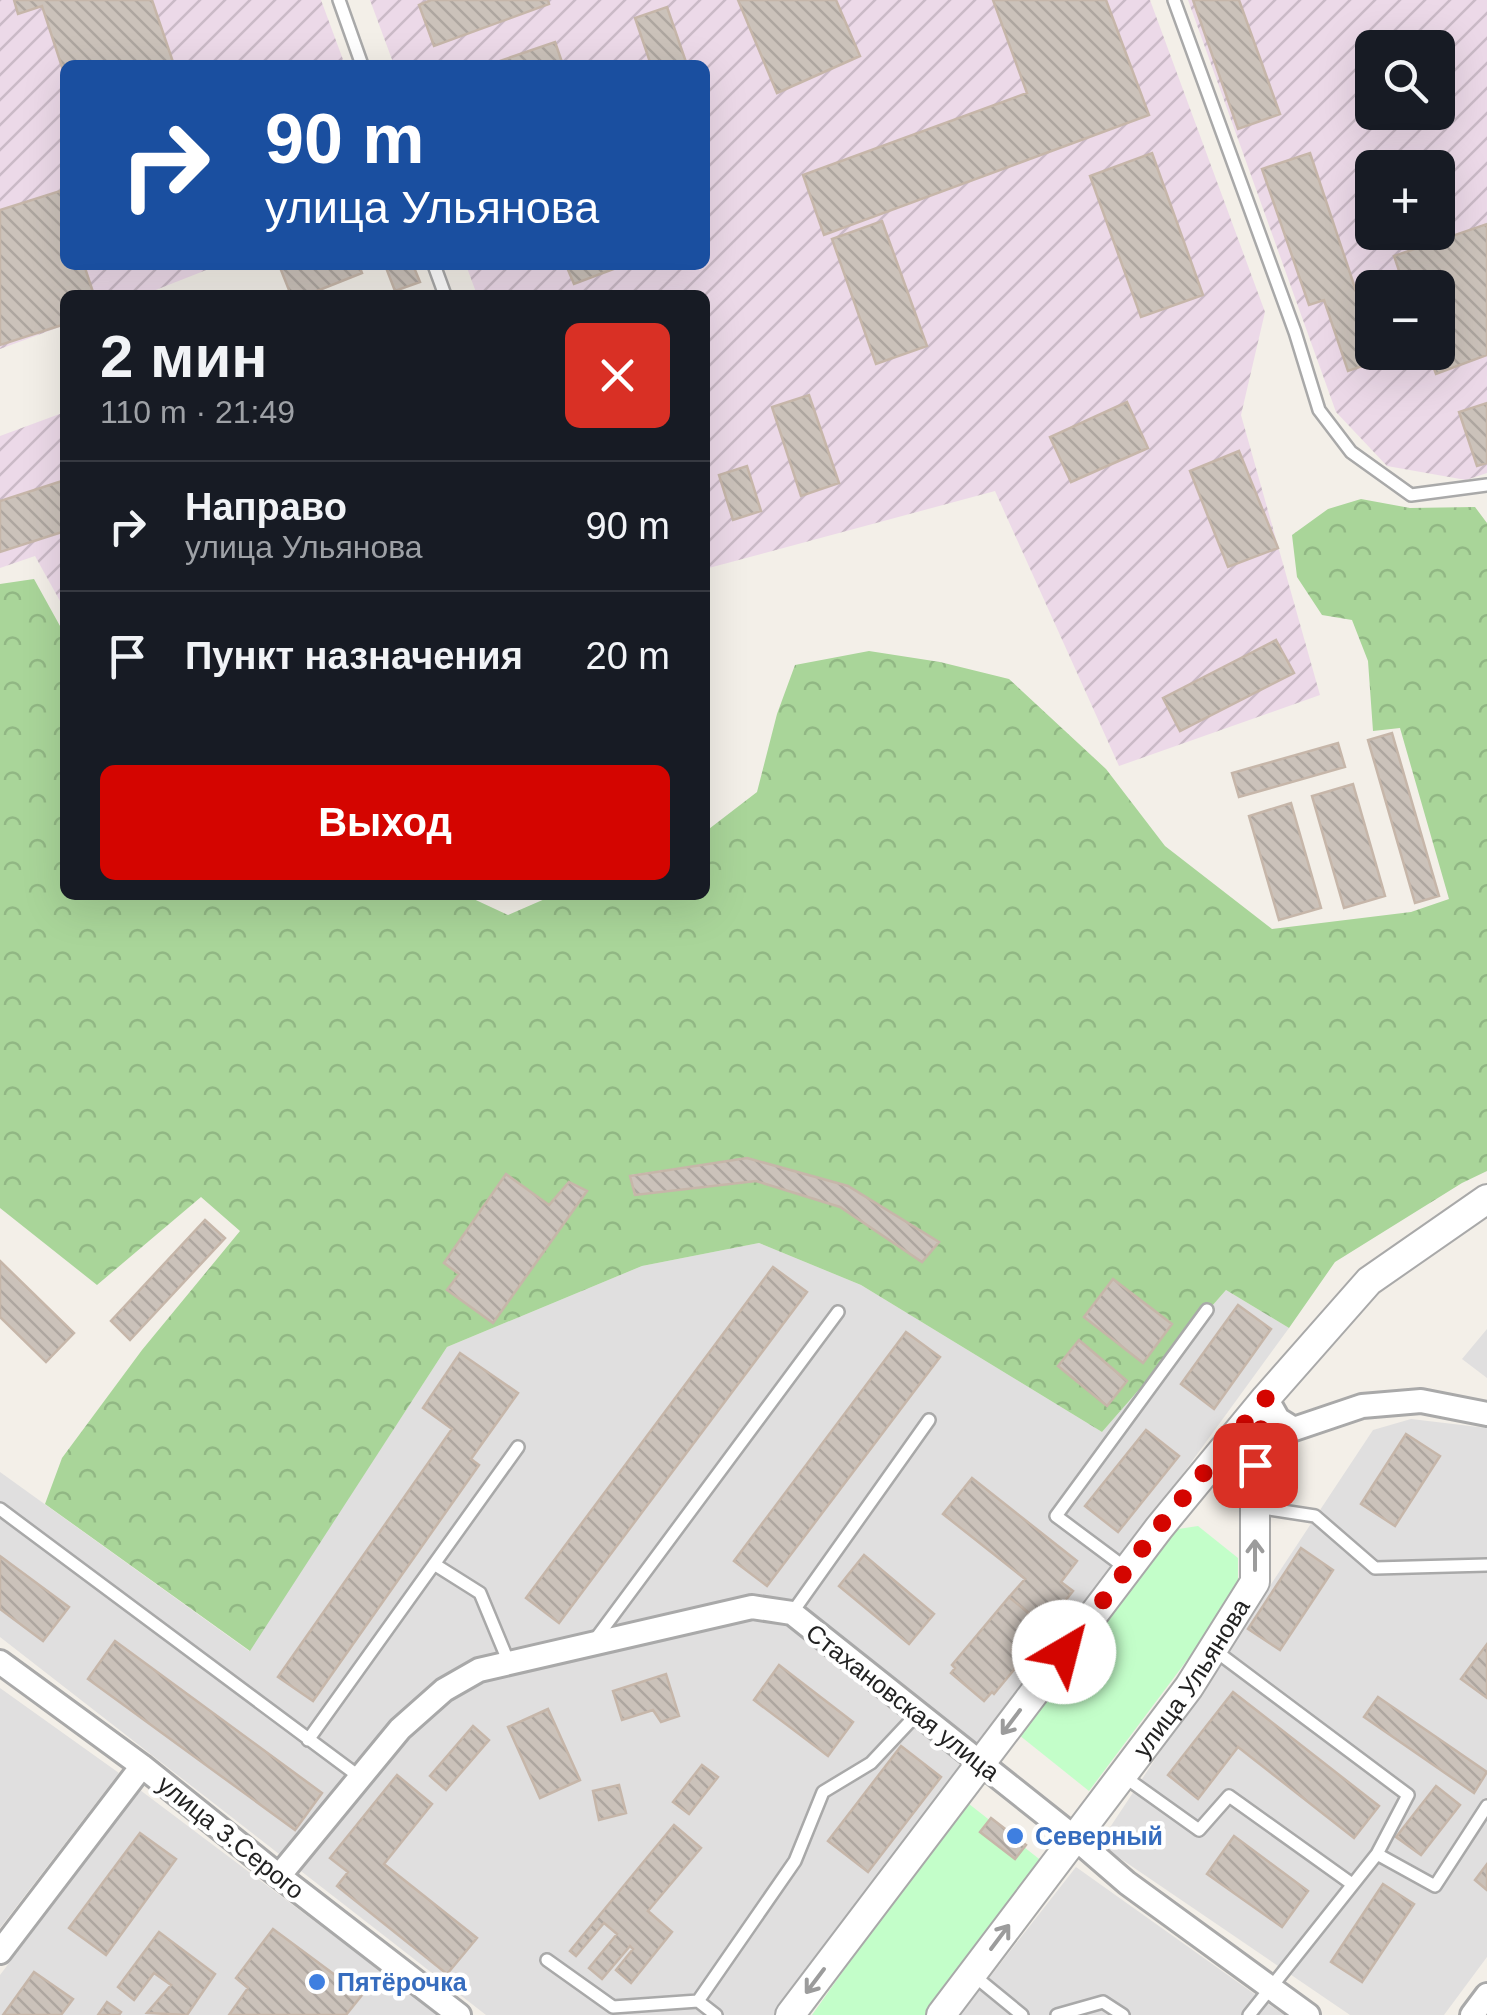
<!DOCTYPE html>
<html lang="ru">
<meta charset="utf-8">
<style>
body{margin:0;font-family:Helvetica,sans-serif;background:#242831;color:#f1f3f6;height:100vh;display:flex;flex-direction:column;font-size:38px;white-space:nowrap}
*{box-sizing:border-box;margin:0}
p{font-size:32px;color:#9ea1a6}
.icon{flex:none;width:55px;height:55px;fill:none;stroke:currentColor;stroke-width:2;stroke-linecap:round;stroke-linejoin:round}
.map{position:relative;flex:1;overflow:hidden}
.drawer{position:absolute;left:60px;top:290px;width:650px;height:610px;display:flex;flex-direction:column;background:#171b24;border-radius:15px;box-shadow:0 10px 40px #0002}
.drawer>*{flex:none}
.banner{position:absolute;left:60px;top:60px;width:650px;height:210px;border-radius:15px;box-shadow:0 10px 40px #0002;background:#1a4fa0;color:#fff;overflow:hidden}
.controls{position:absolute;left:1355px;top:30px;display:grid;gap:20px}
.controls a{display:grid;place-items:center;width:100px;height:100px;border-radius:15px;background:#171b24;box-shadow:0 10px 40px #0002;font-size:50px}
.pin{position:absolute;display:grid;place-items:center;width:85px;height:85px;color:#fff;margin:-42px;border-radius:20px;box-shadow:0 5px 15px #0006}
.me{position:absolute;width:110px;margin:-55px;rotate:37deg;stroke-linejoin:round;filter:drop-shadow(0 0 8px #0008)}
.turn{display:flex;align-items:center;gap:35px;height:210px;padding:0 40px;font-size:45px}
.turn .icon{width:130px;height:130px;stroke-width:2.5}
.turn b{display:block;font-size:70px;line-height:85px}
.round{display:grid;place-items:center;flex:none;width:105px;height:105px;border-radius:15px;background:#242831}
.summary{display:flex;align-items:center;justify-content:space-between;height:170px;padding:0 40px}
h1{font-size:60px;font-weight:800;line-height:75px}
.primary-button{display:flex;gap:20px;margin-top:auto;padding:20px 40px}
.primary-button a{flex:1;height:115px;border-radius:15px;background:#d40500;color:#fff;font-size:40px;font-weight:800;line-height:115px;text-align:center}
ul{padding:0;list-style:none}
li{display:flex;align-items:center;gap:30px;height:130px;padding:0 40px;border-top:2px solid #363941}
li div{flex:1}
li b{display:block;font-size:38px}
li em{font-style:normal}
.map>svg:first-child{display:block}
</style>
<div class="map">
<svg width="1487" height="2015" viewBox="0 0 1487 2015">
<defs>
<pattern id="industrial-furrows" width="10" height="10" patternUnits="userSpaceOnUse" patternTransform="scale(2.5)"><rect width="10" height="10" fill="#ecd9e8"/><path d="M-1 1l2-2M0 10L10 0M9 11l2-2" fill="none" stroke="#cabac7"/></pattern>
<pattern id="forest-crowns" width="20" height="18" patternUnits="userSpaceOnUse" patternTransform="scale(2.5)"><rect width="20" height="18" fill="#a9d599"/><path d="M2 6a3 3 0 1 1 6 0M12 15a3 3 0 1 1 6 0" fill="none" stroke="#91b784"/></pattern>
<pattern id="building-back-hatch" width="6" height="6" patternUnits="userSpaceOnUse" patternTransform="scale(2.5)"><rect width="6" height="6" fill="#cbc2ba"/><path d="M-1 5l2 2M0 0l6 6M5-1l2 2" fill="none" stroke="#aea6a0"/></pattern>
</defs>
<rect width="100%" height="100%" fill="#f3efe8"/>
<path fill="#e0dfdf" d="M 759,1243 L 861,1285 L 1102,1432 L 1226,1290 L 1289,1328 L 1102,1585 L 780,2015 L 486,2015 L 0,1637 L 0,1472 L 249,1651 L 447,1347 L 642,1266 Z
M 1487,1329 L 1487,1378 L 1462,1359 Z
M 1411,1419 L 1487,1428 L 1487,1957 L 1444,2015 L 1350,2015 L 1099,1844 L 1373,1430 Z
M 0,1688 L 119,1773 L 0,1928 Z
M 140,1790 L 439,2015 L 0,2015 L 0,1975 Z
M 1076,1867 L 1284,2015 L 960,2015 Z"/>
<path fill="url(#industrial-furrows)" fill-rule="evenodd" d="M 0,0 L 321,0 L 345,65 L 65,65 L 65,265 L 219,265 L 143,295 L 65,295 L 65,325 L 0,349 Z
M 370,0 L 1150,0 L 1265,312 L 1241,415 L 1320,695 L 1119,766 L 995,491 L 705,569 L 705,295 L 477,295 L 466,265 L 705,265 L 705,65 L 394,65 Z
M 1188,0 L 1487,0 L 1487,473 L 1466,480 L 1387,466 L 1336,412 ZM 1372,48 L 1438,48 L 1438,112 L 1372,112 ZM 1372,168 L 1438,168 L 1438,232 L 1372,232 ZM 1372,288 L 1438,288 L 1438,352 L 1372,352 Z
M 65,412 L 65,610 L 35,556 L 0,568 L 0,436 Z"/>
<path fill="url(#forest-crowns)" fill-rule="evenodd" d="M 1361,499 L 1410,508 L 1475,507 L 1487,523 L 1487,1171 L 1462,1183 L 1335,1262 L 1289,1328 L 1226,1290 L 1102,1432 L 861,1285 L 759,1243 L 642,1266 L 447,1347 L 250,1651 L 45,1504 L 62,1458 L 142,1350 L 240,1231 L 201,1197 L 97,1285 L 0,1208 L 0,584 L 34,579 L 65,635 L 65,895 L 465,895 L 508,915 L 554,895 L 705,895 L 705,832 L 757,792 L 777,714 L 795,665 L 869,651 L 940,662 L 1009,679 L 1106,769 L 1165,846 L 1272,929 L 1411,912 L 1449,899 L 1400,728 L 1373,731 L 1368,661 L 1352,620 L 1322,615 L 1297,577 L 1292,535 L 1328,509 ZM 747,1158 L 938,1242 L 921,1262 L 840,1207 L 756,1181 L 634,1195 L 631,1175 ZM 505,1175 L 549,1205 L 568,1182 L 586,1191 L 492,1322 L 448,1291 L 459,1274 L 444,1262 ZM 1059,1365 L 1126,1381 L 1126,1382 L 1107,1406 Z"/>
<path fill="#c3fec9" d="M 1198,1526 L 1238,1558 L 1238,1592 L 1089,1791 L 1019,1735 L 1172,1530 Z
M 964,1800 L 1043,1862 L 926,2015 L 812,2015 Z"/>
<path fill="url(#building-back-hatch)" stroke="#c6b6a9" stroke-width="2.5" d="M 14,0 L 152,0 L 174,65 L 65,65 L 65,76 L 42,6 L 18,14 Z
M 431,0 L 548,0 L 549,4 L 434,46 L 419,5 Z
M 738,0 L 836,0 L 860,56 L 777,93 Z
M 993,0 L 1106,0 L 1149,115 L 824,235 L 803,175 L 1027,93 Z
M 1193,0 L 1239,0 L 1280,114 L 1238,129 Z
M 667,7 L 687,65 L 651,65 L 635,18 Z
M 555,42 L 563,65 L 492,65 L 491,64 Z
M 1152,153 L 1203,295 L 1141,317 L 1090,176 Z
M 1310,153 L 1372,339 L 1372,352 L 1377,352 L 1380,360 L 1348,371 L 1324,300 L 1309,305 L 1262,169 Z
M 60,191 L 65,207 L 65,265 L 84,265 L 94,295 L 65,295 L 65,324 L 0,345 L 0,210 Z
M 882,221 L 927,346 L 876,364 L 832,239 Z
M 1487,224 L 1487,355 L 1436,374 L 1428,352 L 1438,352 L 1438,288 L 1405,288 L 1394,256 Z
M 279,265 L 359,265 L 362,273 L 307,295 L 291,295 Z
M 385,265 L 413,265 L 420,282 L 395,291 Z
M 566,265 L 624,265 L 574,284 Z
M 809,395 L 839,483 L 801,496 L 772,407 Z
M 1127,402 L 1148,448 L 1071,482 L 1050,437 Z
M 1487,403 L 1487,463 L 1477,466 L 1459,412 Z
M 1239,451 L 1278,548 L 1228,567 L 1190,471 Z
M 747,466 L 761,511 L 733,520 L 719,475 Z
M 65,480 L 65,531 L 0,552 L 0,501 Z
M 1276,640 L 1294,673 L 1180,731 L 1163,698 Z
M 1392,733 L 1439,896 L 1415,903 L 1368,740 Z
M 1338,743 L 1345,767 L 1239,797 L 1232,773 Z
M 1353,784 L 1385,896 L 1344,908 L 1312,796 Z
M 1291,803 L 1321,908 L 1279,920 L 1249,816 Z
M 747,1158 L 848,1186 L 939,1242 L 922,1262 L 840,1207 L 756,1181 L 635,1195 L 630,1176 Z
M 506,1174 L 549,1205 L 569,1182 L 587,1191 L 493,1323 L 447,1290 L 459,1274 L 444,1263 Z
M 205,1220 L 225,1238 L 130,1340 L 111,1321 Z
M 0,1261 L 74,1333 L 46,1362 L 0,1317 Z
M 773,1267 L 807,1292 L 559,1623 L 526,1598 Z
M 1113,1279 L 1172,1324 L 1143,1363 L 1084,1317 Z
M 1238,1305 L 1271,1329 L 1214,1409 L 1181,1384 Z
M 906,1332 L 940,1357 L 767,1586 L 734,1561 Z
M 1079,1340 L 1127,1381 L 1107,1406 L 1058,1366 Z
M 460,1353 L 518,1393 L 471,1459 L 479,1465 L 313,1701 L 278,1677 L 452,1429 L 423,1408 Z
M 1146,1430 L 1179,1456 L 1118,1532 L 1085,1506 Z
M 1406,1434 L 1440,1456 L 1395,1526 L 1361,1504 Z
M 972,1478 L 1077,1561 L 1061,1582 L 1073,1591 L 1045,1626 L 1009,1597 L 1025,1579 L 943,1514 Z
M 1301,1548 L 1333,1570 L 1280,1650 L 1248,1629 Z
M 864,1555 L 934,1614 L 909,1644 L 839,1586 Z
M 0,1556 L 69,1607 L 43,1641 L 0,1609 Z
M 1009,1597 L 1037,1620 L 1012,1650 L 1022,1660 L 994,1694 L 992,1692 L 984,1701 L 951,1673 L 955,1668 L 952,1665 Z
M 115,1641 L 322,1793 L 295,1830 L 88,1679 Z
M 1487,1644 L 1487,1698 L 1461,1679 Z
M 779,1665 L 853,1722 L 828,1756 L 754,1700 Z
M 666,1674 L 679,1716 L 661,1722 L 653,1710 L 622,1720 L 613,1691 Z
M 1233,1692 L 1379,1806 L 1354,1838 L 1238,1747 L 1198,1799 L 1168,1775 Z
M 1378,1697 L 1487,1772 L 1474,1793 L 1364,1717 Z
M 548,1709 L 580,1780 L 540,1798 L 508,1727 Z
M 473,1726 L 489,1740 L 446,1790 L 430,1776 Z
M 901,1746 L 941,1777 L 868,1872 L 828,1841 Z
M 702,1765 L 718,1777 L 689,1814 L 673,1802 Z
M 397,1775 L 432,1804 L 384,1864 L 477,1938 L 447,1974 L 337,1886 L 348,1872 L 330,1858 Z
M 619,1785 L 626,1813 L 599,1820 L 593,1791 Z
M 1436,1786 L 1460,1805 L 1421,1855 L 1396,1837 Z
M 991,1818 L 1026,1845 L 1015,1859 L 980,1832 Z
M 674,1825 L 701,1848 L 648,1911 L 672,1932 L 631,1983 L 616,1970 L 633,1949 L 630,1946 L 602,1979 L 589,1968 L 617,1934 L 604,1923 L 576,1956 L 570,1951 Z
M 140,1833 L 176,1859 L 106,1955 L 69,1928 Z
M 1234,1836 L 1308,1891 L 1282,1927 L 1207,1874 Z
M 1487,1864 L 1487,1890 L 1475,1880 Z
M 1383,1884 L 1414,1904 L 1362,1982 L 1331,1962 Z
M 273,1929 L 362,1995 L 346,2015 L 229,2015 L 248,1988 L 236,1978 Z
M 159,1932 L 215,1974 L 187,2015 L 147,2013 L 171,1985 L 154,1973 L 134,2000 L 118,1987 Z
M 34,1972 L 73,1999 L 61,2015 L 3,2015 Z
M 107,2002 L 121,2012 L 119,2015 L 98,2015 Z"/>
<g fill="none" stroke-linecap="round" stroke-linejoin="round">
<g stroke="#a9a9a9" stroke-width="16">
<path id="service" d="M 339,0 L 362,65
M 1174,0 L 1295,332 L 1319,410 L 1351,452 L 1411,495 L 1487,485
M 434,265 L 445,295
M 1256,1507 L 1315,1516 L 1375,1568 L 1487,1565
M 0,1509 L 361,1778
M 434,1564 L 480,1593 L 509,1663
M 1127,1569 L 1056,1516 L 1207,1310
M 792,1613 L 929,1420
M 594,1641 L 838,1312
M 1213,1649 L 1408,1795 L 1377,1854
M 308,1740 L 518,1447
M 1122,1775 L 1199,1830 L 1229,1796 L 1352,1884
M 547,1960 L 613,2007 L 698,2001
M 972,1974 L 1022,2015
M 716,2015 L 698,2001 L 795,1861 L 823,1792 L 871,1763 L 917,1714
M 1057,2015 L 1103,2002 L 1123,2015
M 1249,2015 L 1377,1854 L 1435,1886 L 1487,1806"/>
</g>
<g stroke="#a9a9a9" stroke-width="28">
<path id="minor" d="M 1266,1398 L 1278,1419 L 1294,1429 L 1362,1406 L 1421,1401 L 1487,1414
M 0,1662 L 142,1766 L 279,1876 L 459,2015
M 279,1876 L 400,1729 L 444,1690 L 479,1670 L 752,1607 L 792,1613 L 1075,1838 L 1127,1883 L 1308,2015
M 0,1952 L 142,1766
M 1472,2015 L 1487,1995"/>
</g>
<g stroke="#a9a9a9" stroke-width="32">
<g id="tertiary">
<path d="M 790,2015 L 1159,1528 L 1266,1398 L 1369,1281 L 1487,1199"/>
<path id="s1" d="M 941,2015 L 1189,1687 L 1255,1582 L 1255,1465 L 1266,1399"/>
</g>
</g>
<use href="#service" stroke="#fff" stroke-width="11"/>
<use href="#minor" stroke="#fff" stroke-width="22"/>
<use href="#tertiary" stroke="#fff" stroke-width="28"/>
</g>
<defs><path id="oneway-shaft" d="M-6 0H5M1.5-3L5.5 0L1.5 3" fill="none" stroke-width="1.6" stroke-linecap="round" stroke-linejoin="round" transform="scale(2.5)"/></defs>
<g stroke="#9c9c9c">
<use href="#oneway-shaft" transform="translate(1255 1555) rotate(-90)"/>
<use href="#oneway-shaft" transform="translate(1011 1722) rotate(127)"/>
<use href="#oneway-shaft" transform="translate(1000 1937) rotate(-53)"/>
<use href="#oneway-shaft" transform="translate(815 1981) rotate(127)"/>
</g>
<g fill="none" stroke-linecap="round" stroke-linejoin="round">
<path stroke="#d40500" stroke-width="18" stroke-dasharray="0 32.4" d="M 1064,1652 L 1158,1528 L 1266,1398 L 1255,1465"/>
</g>
<g fill="#3f7fe0" stroke="#fff" stroke-width="4">
<circle cx="1015" cy="1836" r="10"/>
<circle cx="317" cy="1982" r="10"/>
</g>
<g text-anchor="middle" stroke-width="9" stroke-linejoin="round" paint-order="stroke">
<g font-size="25" fill="#222" stroke="#fff">
<text dy="9" stroke="none"><textPath href="#s1" startOffset="420">улица Ульянова</textPath></text>
<text transform="translate(903 1702) rotate(38)" y="9">Стахановская улица</text>
<text transform="translate(231 1837) rotate(39)" y="9">улица З.Серого</text>
</g>
<g font-size="25" font-weight="bold" fill="#366cbe" stroke="#fff" text-anchor="start">
<text x="1035" y="1845">Северный</text>
<text x="337" y="1991">Пятёрочка</text>
</g>
</g>
</svg>
<div class="controls">
<a><svg class="icon" aria-label="search" viewBox="0 0 24 24"><circle cx="10" cy="10" r="6"/><path d="M15 15l6 6"/></svg></a>
<a>+</a>
<a>−</a>
</div>
<div class="pin" style="left:1255px;top:1465px;background:#d93025"><svg class="icon" aria-label="arrive" viewBox="0 0 24 24"><path d="M6 21V4h12l-3 4 3 4H6"/></svg></div>
<svg class="me" style="left:1064px;top:1652px" viewBox="-20 -20 40 40"><circle r="19" fill="#fff"/><path d="M0-13L10 11 0 6-10 11z" fill="#d40500"/></svg>
<div class="banner">
<div class="turn"><svg class="icon" aria-label="right" viewBox="0 0 24 24"><path d="M7 20v-9h11M14 6l5 5-5 5"/></svg><div><b>90 m</b>улица Ульянова</div></div>
</div>
<section class="drawer">
<div class="summary"><div><h1>2 мин</h1><p>110 m · 21:49</p></div><a class="round" style="background:#d93025;color:#fff"><svg class="icon" aria-label="close" viewBox="0 0 24 24"><path d="M6 6l12 12M18 6L6 18"/></svg></a></div>
<ul>
<li><svg class="icon" aria-label="right" viewBox="0 0 24 24"><path d="M7 20v-9h11M14 6l5 5-5 5"/></svg><div><b>Направо</b><p>улица Ульянова</p></div><em>90 m</em></li>
<li><svg class="icon" aria-label="arrive" viewBox="0 0 24 24"><path d="M6 21V4h12l-3 4 3 4H6"/></svg><div><b>Пункт назначения</b></div><em>20 m</em></li>
</ul>
<div class="primary-button"><a>Выход</a></div>
</section>
</div>
